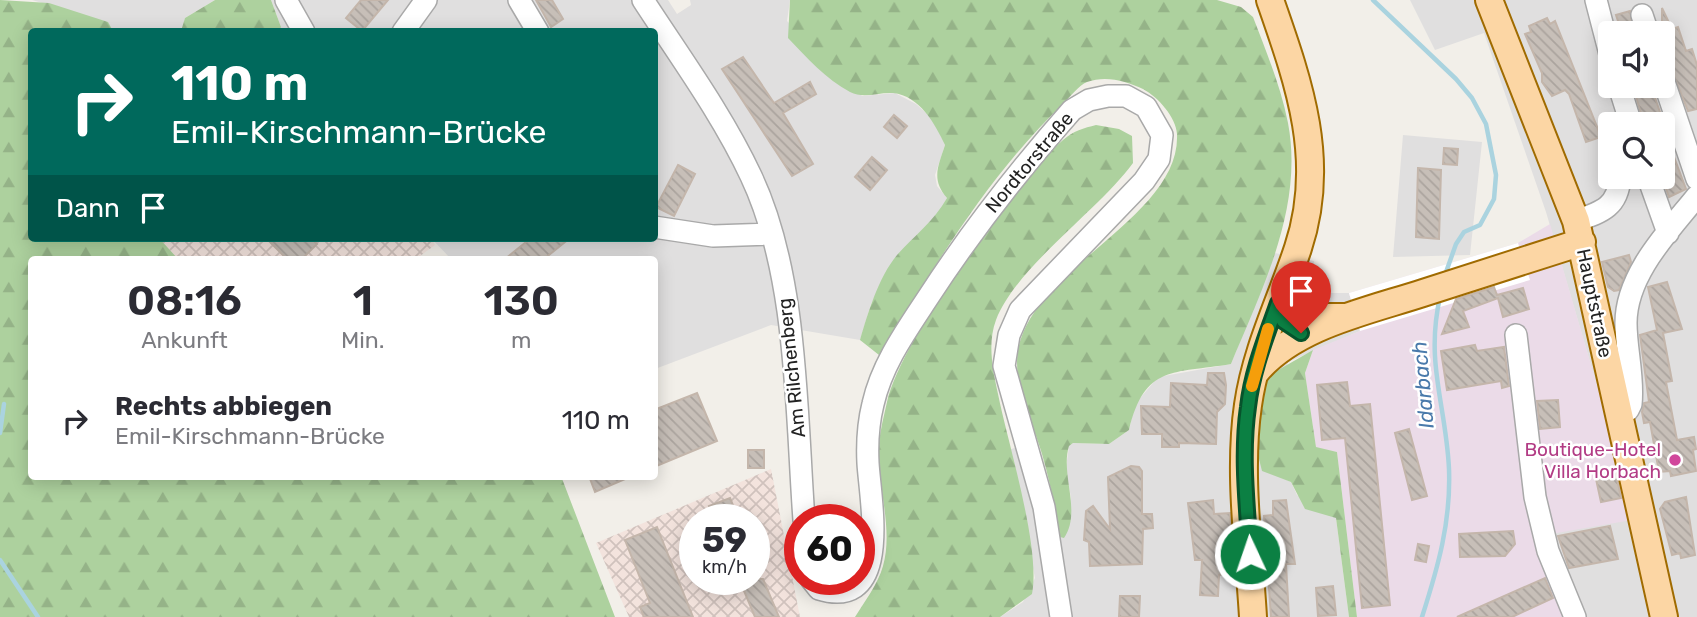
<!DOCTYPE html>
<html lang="de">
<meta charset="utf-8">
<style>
body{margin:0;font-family:Rubik,sans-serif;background:#f7f7f7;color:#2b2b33;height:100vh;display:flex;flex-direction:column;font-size:26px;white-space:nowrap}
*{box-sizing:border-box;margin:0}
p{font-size:23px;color:#7c7c81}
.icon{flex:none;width:38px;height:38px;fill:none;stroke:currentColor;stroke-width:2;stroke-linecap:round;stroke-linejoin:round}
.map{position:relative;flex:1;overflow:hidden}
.panel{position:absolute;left:28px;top:256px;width:630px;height:224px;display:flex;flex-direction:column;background:#fff;border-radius:7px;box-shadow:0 4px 18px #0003}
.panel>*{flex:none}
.guide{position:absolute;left:28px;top:28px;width:630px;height:214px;border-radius:7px;box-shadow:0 4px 18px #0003;background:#00695c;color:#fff;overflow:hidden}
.fabs{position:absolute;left:1598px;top:21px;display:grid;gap:14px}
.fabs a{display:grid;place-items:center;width:77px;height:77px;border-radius:7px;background:#fff;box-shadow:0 4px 18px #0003;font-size:35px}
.speed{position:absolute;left:679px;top:504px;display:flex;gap:14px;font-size:35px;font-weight:700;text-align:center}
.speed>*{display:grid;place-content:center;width:91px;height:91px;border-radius:50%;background:#fff;box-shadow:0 4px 18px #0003;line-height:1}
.speed small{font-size:18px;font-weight:400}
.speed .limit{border:10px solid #d22;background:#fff;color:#111}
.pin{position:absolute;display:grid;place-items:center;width:60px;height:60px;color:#fff;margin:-72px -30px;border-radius:50% 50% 50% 0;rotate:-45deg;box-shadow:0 0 7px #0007}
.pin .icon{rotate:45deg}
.me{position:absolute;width:77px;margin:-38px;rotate:357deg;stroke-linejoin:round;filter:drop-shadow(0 0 5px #0008)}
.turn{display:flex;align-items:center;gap:24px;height:147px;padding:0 28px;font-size:32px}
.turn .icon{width:91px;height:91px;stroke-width:2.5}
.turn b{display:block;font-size:49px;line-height:60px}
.then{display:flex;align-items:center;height:66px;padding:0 28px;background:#0003;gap:14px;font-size:26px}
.eta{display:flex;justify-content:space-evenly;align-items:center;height:119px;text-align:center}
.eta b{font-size:42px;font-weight:600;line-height:49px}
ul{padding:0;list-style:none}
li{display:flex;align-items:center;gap:21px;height:91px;padding:0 28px}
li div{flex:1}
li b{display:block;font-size:26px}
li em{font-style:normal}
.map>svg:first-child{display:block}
</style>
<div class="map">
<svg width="1697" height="617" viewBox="0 0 1697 617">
<defs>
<pattern id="military-cross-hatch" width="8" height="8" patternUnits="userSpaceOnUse" patternTransform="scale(1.75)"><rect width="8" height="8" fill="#f3e3dd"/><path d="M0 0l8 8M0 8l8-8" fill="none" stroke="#d0c2bd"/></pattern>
<pattern id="forest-firs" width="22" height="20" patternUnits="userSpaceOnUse" patternTransform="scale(1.75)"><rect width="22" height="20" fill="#add19e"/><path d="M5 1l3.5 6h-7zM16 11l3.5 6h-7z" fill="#95b388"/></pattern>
<pattern id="building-back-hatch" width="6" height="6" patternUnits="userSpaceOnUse" patternTransform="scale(1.75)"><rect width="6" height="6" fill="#c7bfb8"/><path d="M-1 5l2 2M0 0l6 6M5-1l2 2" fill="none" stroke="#aba49e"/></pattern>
</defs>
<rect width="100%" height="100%" fill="#f2efe9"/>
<path fill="#e0dfdf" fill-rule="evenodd" d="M 32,0 L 215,0 L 185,18 L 181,32 L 113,31 L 107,22 Z
M 271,0 L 668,0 L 677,14 L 691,5 L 690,0 L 790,0 L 787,21 L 862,96 L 895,93 L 916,104 L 932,118 L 945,145 L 935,175 L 937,186 L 947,198 L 938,214 L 895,258 L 871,304 L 860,340 L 771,325 L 655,369 L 654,259 L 451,259 L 431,238 L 654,238 L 654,32 L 279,31 L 281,27 Z
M 1410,0 L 1697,0 L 1697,617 L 1566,617 L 1551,534 L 1619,461 L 1546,212 L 1484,33 L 1435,50 ZM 1610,33 L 1662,33 L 1662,86 L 1610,86 ZM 1610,124 L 1662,124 L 1662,177 L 1610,177 Z
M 1403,135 L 1482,142 L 1470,255 L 1393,257 Z
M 1275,253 L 1314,261 L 1315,280 L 1321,289 L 1328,293 L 1349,293 L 1360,331 L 1288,362 L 1268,471 L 1291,482 L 1297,495 L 1336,518 L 1349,617 L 1000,617 L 1023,602 L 1035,578 L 1009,450 L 1037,439 L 1060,536 L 1071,498 L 1066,468 L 1069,446 L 1073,443 L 1109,444 L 1129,430 L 1135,404 L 1158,377 L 1231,364 Z"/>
<path fill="#ebdbe8" d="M 1550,224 L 1619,461 L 1632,520 L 1551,534 L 1566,617 L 1357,617 L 1337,452 L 1316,448 L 1305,373 L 1313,350 L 1360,331 L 1349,293 L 1518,243 Z"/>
<path fill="url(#military-cross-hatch)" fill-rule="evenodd" d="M 159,238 L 431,238 L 435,245 L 416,259 L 178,259 Z
M 771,469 L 800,617 L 629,617 L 596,543 ZM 695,520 L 754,520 L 754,579 L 695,579 Z"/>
<path fill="url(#forest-firs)" d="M 0,0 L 49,3 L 108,22 L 113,31 L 32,32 L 32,238 L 159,238 L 178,259 L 32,259 L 32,476 L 561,476 L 615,617 L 0,617 Z
M 215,0 L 271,0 L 281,27 L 279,31 L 181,31 L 185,18 Z
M 790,0 L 1217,0 L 1241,7 L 1253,17 C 1266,51 1281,87 1288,123 C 1304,207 1262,289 1231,364 C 1173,374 1145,364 1129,430 L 1109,444 L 1073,443 L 1069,446 C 1060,474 1082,512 1064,538 L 1060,537 C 1055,509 1050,481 1042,454 C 1033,423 1017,394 1017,362 C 1018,272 1181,221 1177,134 C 1176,117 1158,97 1143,89 C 1126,81 1106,75 1087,82 C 1079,85 1070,97 1064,103 C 988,175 934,268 879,355 L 860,340 C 868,313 878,278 897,255 C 914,236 934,221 947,198 C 931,179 938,167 945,145 C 935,124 920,96 893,93 C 878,92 864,99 850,92 C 826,79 807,58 788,38 Z
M 1096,125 L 1119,129 L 1132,136 L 1133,163 C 1098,211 1017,266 996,320 C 987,344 993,370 998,394 C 1008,444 1041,548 1032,594 L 1000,617 L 855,617 C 865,601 878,584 883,566 C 894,527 876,484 879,444 C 880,430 884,416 887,402 C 900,342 1014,181 1063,140 C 1073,131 1084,128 1096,125 Z
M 1313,350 L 1305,373 L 1316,447 L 1337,452 L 1357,617 L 1349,617 L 1336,518 L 1305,509 L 1291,482 L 1262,471 L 1257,451 L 1266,377 Z"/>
<path fill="#fff" d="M 1518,243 L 1530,280 L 1360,331 L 1349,293 Z"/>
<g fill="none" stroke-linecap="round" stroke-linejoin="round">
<path stroke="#aad3df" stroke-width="4.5" d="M 1373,0 L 1456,79 L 1472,98 L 1486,124 L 1496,175 L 1494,199 L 1480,225 L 1464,232 L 1456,244 L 1445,275
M 0,433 L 4,404
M 0,560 L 38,617
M 1422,617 C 1438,567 1451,522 1449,469 C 1446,405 1425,363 1440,297"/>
</g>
<path fill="url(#building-back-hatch)" stroke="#c4b6ab" stroke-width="2" d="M 361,0 L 388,0 L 362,31 L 346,18 Z
M 536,0 L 552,0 L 563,19 L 551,27 Z
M 1662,8 L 1672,29 L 1678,27 L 1686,51 L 1692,49 L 1697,65 L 1697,109 L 1688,111 L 1670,66 L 1662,44 Z
M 1630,11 L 1634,33 L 1622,33 L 1616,15 Z
M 1547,18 L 1550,24 L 1555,21 L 1601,137 L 1586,142 L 1569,94 L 1565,90 L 1552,96 L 1542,82 L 1542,73 L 1525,34 L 1531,32 L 1529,26 Z
M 743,57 L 774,103 L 810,82 L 816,94 L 783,113 L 813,164 L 792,176 L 722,69 Z
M 1633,86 L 1651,86 L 1662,118 L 1660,122 L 1644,124 Z
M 894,115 L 907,126 L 897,138 L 884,127 Z
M 1665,133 L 1686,189 L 1669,197 L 1662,177 Z
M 1444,148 L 1458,149 L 1457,165 L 1443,164 Z
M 872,157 L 887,170 L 870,190 L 855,177 Z
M 678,165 L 695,174 L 674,216 L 656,207 Z
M 1418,168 L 1441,170 L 1439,239 L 1416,237 Z
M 266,238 L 311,238 L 317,244 L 302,259 L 287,259 Z
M 531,238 L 570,238 L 544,259 L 505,259 Z
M 1629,255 L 1631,262 L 1619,290 L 1614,291 L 1608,287 L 1602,262 Z
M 1667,282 L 1682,329 L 1663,333 L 1672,381 L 1666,382 L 1677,440 L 1694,437 L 1696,449 L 1693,450 L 1696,471 L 1671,476 L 1670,471 L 1659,472 L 1650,422 L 1644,423 L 1642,412 L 1644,403 L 1649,402 L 1640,335 L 1657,330 L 1648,287 Z
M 1494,287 L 1497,295 L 1523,288 L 1529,309 L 1503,317 L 1498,298 L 1463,311 L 1469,327 L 1442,334 L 1456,299 Z
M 1475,345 L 1477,351 L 1504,347 L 1509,386 L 1502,388 L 1501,381 L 1447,390 L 1441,351 Z
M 1208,373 L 1224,373 L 1226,385 L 1225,404 L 1217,412 L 1216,444 L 1179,443 L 1179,447 L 1162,447 L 1162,434 L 1142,434 L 1141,406 L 1170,407 L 1171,383 L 1207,385 Z
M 1347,382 L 1350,406 L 1370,404 L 1390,605 L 1362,608 L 1345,438 L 1322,440 L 1317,385 Z
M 697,393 L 717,441 L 654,467 L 654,410 Z
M 1558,400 L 1560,427 L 1540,429 L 1537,401 Z
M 1409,429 L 1427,496 L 1412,500 L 1395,433 Z
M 748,450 L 764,450 L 764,468 L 748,468 Z
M 1131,466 L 1139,467 L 1142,471 L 1142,514 L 1152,514 L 1153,528 L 1143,529 L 1142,564 L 1090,566 L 1089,542 L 1084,540 L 1086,511 L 1093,506 L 1110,529 L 1108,477 Z
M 1616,474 L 1621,498 L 1601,502 L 1596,479 Z
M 589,476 L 632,476 L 595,492 Z
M 1686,497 L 1695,555 L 1681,558 L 1680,553 L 1672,555 L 1660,509 L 1665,502 Z
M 730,498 L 739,520 L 715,520 L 709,506 Z
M 1213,500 L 1214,514 L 1230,513 L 1234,574 L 1219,575 L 1218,596 L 1200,595 L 1202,560 L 1195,560 L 1188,503 Z
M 1286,500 L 1295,564 L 1286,564 L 1289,617 L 1271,617 L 1264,516 L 1273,515 L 1273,501 Z
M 1610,526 L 1618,559 L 1569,568 L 1558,536 Z
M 657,527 L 693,617 L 644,617 L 640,607 L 650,603 L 625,540 Z
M 1513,531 L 1515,544 L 1505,556 L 1460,557 L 1459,534 Z
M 1418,544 L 1429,546 L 1426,562 L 1415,560 Z
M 1545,578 L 1553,598 L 1512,617 L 1457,617 Z
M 739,579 L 763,579 L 779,617 L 755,617 Z
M 1333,586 L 1336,615 L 1318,616 L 1316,588 Z
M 1120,596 L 1140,596 L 1139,617 L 1119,617 Z"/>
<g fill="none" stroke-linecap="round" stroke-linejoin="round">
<g stroke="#a9a9a9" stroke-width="24">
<path id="minor" d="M 286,0 L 304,32
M 519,0 L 538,32
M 643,0 C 680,57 722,114 751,176 C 798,275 796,411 804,520
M 1596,0 L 1610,54
M 1642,15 L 1648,33
M 403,32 L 426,0
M 1662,76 L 1697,179
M 1619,86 L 1631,124
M 1648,177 L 1668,233
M 1576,221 C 1602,212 1618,207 1620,177
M 654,227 L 713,236 L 771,234
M 1516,335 L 1535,497 L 1548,551 L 1575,617
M 1619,414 L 1628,410 L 1631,404 C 1634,377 1626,350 1626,323 C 1626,274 1669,231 1697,196
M 811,579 L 819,589 C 893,612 870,499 868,463 C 867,443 868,424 873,404 C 882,364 906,331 929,296 C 972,230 1020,169 1072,110 L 1089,100 L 1108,96 L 1126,96 L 1146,107 L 1162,135 L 1159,159 L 1144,181 L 1020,310 L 1009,335 L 1004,366 L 1044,507 L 1061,617"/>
</g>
<g stroke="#a06b00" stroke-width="30">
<path id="major" d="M 1489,0 L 1576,221 L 1664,617
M 1278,303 L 1324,317 L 1344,317
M 1255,373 C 1293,326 1368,311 1423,293 C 1476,276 1529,259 1582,242
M 1253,617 C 1249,548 1238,473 1248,405 C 1256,349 1281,300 1298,248 C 1327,161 1299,83 1270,0"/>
</g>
<use href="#minor" stroke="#fff" stroke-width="21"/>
<use href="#major" stroke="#fcd6a4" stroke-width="26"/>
</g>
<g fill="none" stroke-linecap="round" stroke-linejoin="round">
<g stroke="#07532c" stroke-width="18">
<path id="route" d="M 1250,554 C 1247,505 1241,455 1248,407 C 1252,371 1266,337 1278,303 L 1283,321 L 1301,333"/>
</g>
<use href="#route" stroke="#0b8043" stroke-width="12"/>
<path stroke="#f59e0b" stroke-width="12" d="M 1252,386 L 1268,329"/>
</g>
<circle fill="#d1479c" stroke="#fff" stroke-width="2.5" cx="1675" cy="460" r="7"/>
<g text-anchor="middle" stroke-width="5" stroke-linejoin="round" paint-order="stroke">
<g font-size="19" fill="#222" stroke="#fff">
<text transform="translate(1029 162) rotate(-50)" y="7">Nordtorstraße</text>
<text transform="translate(1595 303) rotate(78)" y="7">Hauptstraße</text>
<text transform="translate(791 368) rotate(-96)" y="7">Am Rilchenberg</text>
</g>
<g font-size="19" fill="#b23c85" stroke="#fff" text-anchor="end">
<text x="1661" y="456">Boutique-Hotel<tspan x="1661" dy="22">Villa Horbach</tspan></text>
</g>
<g font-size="21" font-style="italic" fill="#4a7aab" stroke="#fff">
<text transform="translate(1423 385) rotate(-95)" y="7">Idarbach</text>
</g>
</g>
</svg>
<div class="fabs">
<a><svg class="icon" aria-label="sound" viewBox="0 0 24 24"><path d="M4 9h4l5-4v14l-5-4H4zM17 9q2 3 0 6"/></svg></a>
<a><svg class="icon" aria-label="search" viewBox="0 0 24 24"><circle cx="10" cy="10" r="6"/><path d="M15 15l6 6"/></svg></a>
</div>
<div class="speed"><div>59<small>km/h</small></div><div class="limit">60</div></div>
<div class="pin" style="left:1301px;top:333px;background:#d93025"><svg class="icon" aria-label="arrive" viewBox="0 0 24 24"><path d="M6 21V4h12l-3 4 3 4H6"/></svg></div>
<svg class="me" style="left:1250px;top:554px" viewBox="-20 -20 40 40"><circle r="17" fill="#0b8043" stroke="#fff" stroke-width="3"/><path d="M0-11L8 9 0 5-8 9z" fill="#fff"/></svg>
<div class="guide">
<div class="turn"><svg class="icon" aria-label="right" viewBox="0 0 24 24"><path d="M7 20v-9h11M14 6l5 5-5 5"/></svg><div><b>110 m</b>Emil-Kirschmann-Brücke</div></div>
<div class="then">Dann<svg class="icon" aria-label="arrive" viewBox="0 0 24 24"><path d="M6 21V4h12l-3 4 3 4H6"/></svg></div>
</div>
<section class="panel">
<div class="eta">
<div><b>08:16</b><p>Ankunft</p></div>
<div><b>1</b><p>Min.</p></div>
<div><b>130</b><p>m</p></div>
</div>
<ul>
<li><svg class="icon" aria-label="right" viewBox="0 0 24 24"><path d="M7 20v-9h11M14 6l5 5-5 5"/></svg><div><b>Rechts abbiegen</b><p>Emil-Kirschmann-Brücke</p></div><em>110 m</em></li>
</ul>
</section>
</div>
